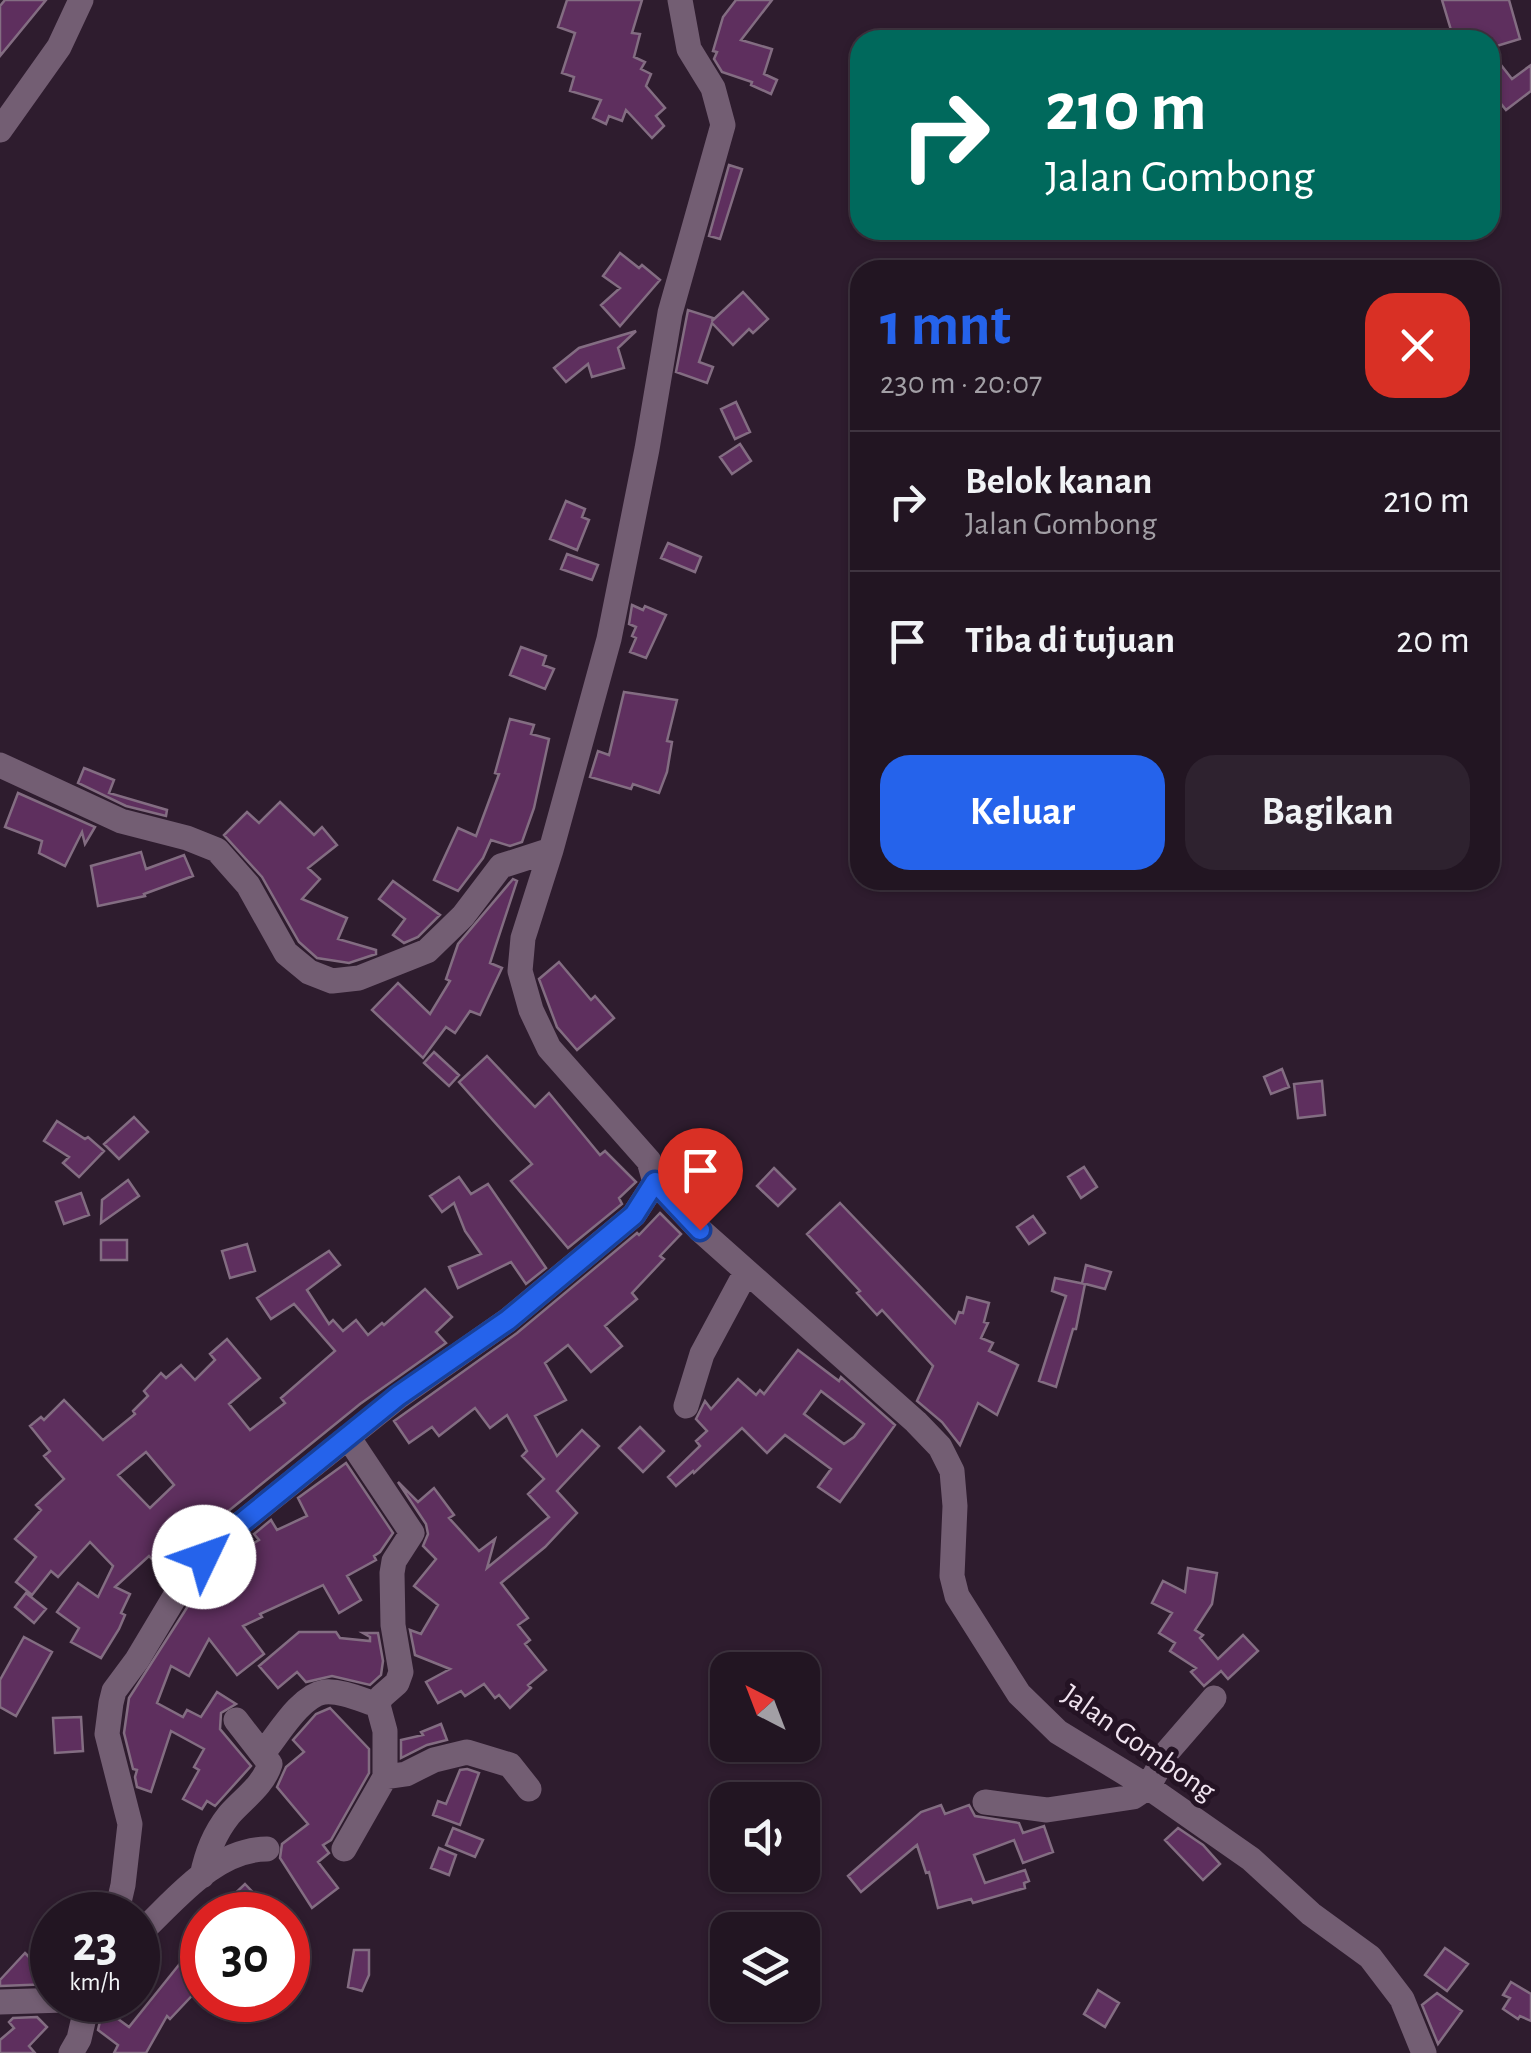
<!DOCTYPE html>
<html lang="id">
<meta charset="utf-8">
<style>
body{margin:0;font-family:"Alegreya Sans",sans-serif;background:#2e222f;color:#f1f3f6;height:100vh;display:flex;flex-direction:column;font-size:38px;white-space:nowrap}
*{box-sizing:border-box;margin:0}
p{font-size:32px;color:#a29fa5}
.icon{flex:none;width:55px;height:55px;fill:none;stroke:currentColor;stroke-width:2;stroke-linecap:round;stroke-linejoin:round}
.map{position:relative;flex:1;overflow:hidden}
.panel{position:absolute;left:850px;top:260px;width:650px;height:630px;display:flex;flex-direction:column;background:#221522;border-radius:30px;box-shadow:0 2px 8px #0004,0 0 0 2px #3f3440}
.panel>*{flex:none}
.guide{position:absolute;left:850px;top:30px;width:650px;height:210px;border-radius:30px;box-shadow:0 2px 8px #0004,0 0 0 2px #3f3440;background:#00695c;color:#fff;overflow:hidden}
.needle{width:65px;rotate:318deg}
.tools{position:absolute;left:710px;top:1652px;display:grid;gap:20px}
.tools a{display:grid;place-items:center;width:110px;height:110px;border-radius:20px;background:#221522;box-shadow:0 2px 8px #0004,0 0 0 2px #3f3440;font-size:50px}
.speed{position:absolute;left:30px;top:1892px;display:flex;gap:20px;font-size:50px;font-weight:700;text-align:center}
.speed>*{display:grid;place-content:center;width:130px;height:130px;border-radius:50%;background:#221522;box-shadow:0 2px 8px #0004,0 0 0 2px #3f3440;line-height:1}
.speed small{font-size:25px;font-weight:400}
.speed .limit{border:15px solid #d22;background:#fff;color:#111}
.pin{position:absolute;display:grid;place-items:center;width:85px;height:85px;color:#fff;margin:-102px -42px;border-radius:50% 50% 50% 0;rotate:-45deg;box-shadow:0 0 10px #0007}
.pin .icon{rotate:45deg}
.me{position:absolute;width:110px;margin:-55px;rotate:48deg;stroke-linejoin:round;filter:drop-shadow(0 0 8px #0008)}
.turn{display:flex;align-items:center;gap:35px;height:210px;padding:0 30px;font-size:45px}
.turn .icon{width:130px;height:130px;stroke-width:2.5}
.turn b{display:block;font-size:70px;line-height:85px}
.round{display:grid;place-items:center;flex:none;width:105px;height:105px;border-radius:30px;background:#2e222f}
.head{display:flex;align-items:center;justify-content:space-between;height:170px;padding:0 30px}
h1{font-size:60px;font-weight:700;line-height:75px;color:#2563eb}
.button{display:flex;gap:20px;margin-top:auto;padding:20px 30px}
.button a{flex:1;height:115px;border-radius:30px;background:#2563eb;color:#fff;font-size:40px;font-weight:700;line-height:115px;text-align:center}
.button a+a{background:#2e222f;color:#f1f3f6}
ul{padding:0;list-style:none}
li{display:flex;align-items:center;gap:30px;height:140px;padding:0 30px;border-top:2px solid #3f3440}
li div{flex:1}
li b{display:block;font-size:38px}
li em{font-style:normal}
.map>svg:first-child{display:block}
</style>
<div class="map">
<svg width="1531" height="2053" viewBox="0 0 1531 2053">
<rect width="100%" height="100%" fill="#2e1c2e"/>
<path fill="#5e2f5e" stroke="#836d82" stroke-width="2.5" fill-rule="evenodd" d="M 5,0 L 46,0 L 0,56 L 0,6 Z
M 567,0 L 642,0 L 632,33 L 640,34 L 634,57 L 645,62 L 641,69 L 651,74 L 646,86 L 665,108 L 656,116 L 664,126 L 652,138 L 626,110 L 622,121 L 609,116 L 606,124 L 593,118 L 601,100 L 570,91 L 574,77 L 562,73 L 575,33 L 558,27 Z
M 736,0 L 772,0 L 741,40 L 772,49 L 764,74 L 777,80 L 771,94 L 751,85 L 752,82 L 722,72 L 714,59 L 717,52 L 713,51 L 723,17 Z
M 1442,0 L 1509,0 L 1520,39 L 1490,48 L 1490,40 L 1454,40 Z
M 1490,51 L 1512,79 L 1531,65 L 1531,91 L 1506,110 L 1490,90 Z
M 729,165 L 742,169 L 720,239 L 709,236 Z
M 620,253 L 639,268 L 642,265 L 660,280 L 620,326 L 601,305 L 620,288 L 603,276 Z
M 743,292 L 768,319 L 753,333 L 749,329 L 733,345 L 712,323 L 699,362 L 713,367 L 707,383 L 676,372 L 688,310 L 713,318 L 712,321 Z
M 636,331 L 618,348 L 624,368 L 592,377 L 588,364 L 566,382 L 554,368 L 579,348 Z
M 736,402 L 750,432 L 735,439 L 721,409 Z
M 740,444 L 751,461 L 732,474 L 720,457 Z
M 566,501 L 585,509 L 582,517 L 589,520 L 577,550 L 550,539 Z
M 668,543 L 701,557 L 695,572 L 661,558 Z
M 567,554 L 598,565 L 592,580 L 561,569 Z
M 632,605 L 643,610 L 645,606 L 666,615 L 646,658 L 630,652 L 636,638 L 632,636 L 636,627 L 629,624 Z
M 521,647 L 546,656 L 543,665 L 554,669 L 545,689 L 510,675 Z
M 624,692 L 677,700 L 667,741 L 672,742 L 667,772 L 659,793 L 633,784 L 631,789 L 590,777 L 598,751 L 609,755 Z
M 510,719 L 534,725 L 531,734 L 549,739 L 534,808 L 522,842 L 510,846 L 491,840 L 483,858 L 458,891 L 434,880 L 458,828 L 476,836 L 499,774 L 495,773 Z
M 84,768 L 114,780 L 109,793 L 167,810 L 166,816 L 126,806 L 78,783 Z
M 18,793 L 95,827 L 85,844 L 82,832 L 65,866 L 39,853 L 42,841 L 5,827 Z
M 280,802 L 314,835 L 322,827 L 337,845 L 308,868 L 320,879 L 302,899 L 347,918 L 338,939 L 376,950 L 376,954 L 349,963 L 317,958 L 299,942 L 262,877 L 224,835 L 247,812 L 259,823 Z
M 141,852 L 146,869 L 184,855 L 193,876 L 144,894 L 145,896 L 98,906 L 91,866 Z
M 513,879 L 517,881 L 490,963 L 502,968 L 480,1015 L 470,1011 L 455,1033 L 446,1027 L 423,1058 L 372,1010 L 398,983 L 430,1014 L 450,981 L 446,979 L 458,944 Z
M 393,881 L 440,915 L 418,937 L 404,943 L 393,935 L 405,919 L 379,899 Z
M 559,962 L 591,1000 L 595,996 L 614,1018 L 577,1050 L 557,1027 L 539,979 Z
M 434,1052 L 459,1075 L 449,1086 L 424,1063 Z
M 487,1056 L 535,1107 L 549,1093 L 600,1155 L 605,1151 L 636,1182 L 619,1198 L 622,1204 L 568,1248 L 511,1181 L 532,1164 L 459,1082 Z
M 1282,1069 L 1289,1087 L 1271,1094 L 1264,1077 Z
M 1322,1081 L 1325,1115 L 1298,1118 L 1294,1084 Z
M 134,1117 L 148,1132 L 119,1159 L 104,1144 Z
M 57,1121 L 85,1139 L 88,1137 L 104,1151 L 79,1177 L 63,1163 L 69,1157 L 44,1141 Z
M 1084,1167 L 1097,1187 L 1081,1198 L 1068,1177 Z
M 774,1168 L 795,1189 L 778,1206 L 757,1186 Z
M 459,1177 L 471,1194 L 488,1184 L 546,1268 L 526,1284 L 511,1262 L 458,1288 L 449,1267 L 481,1254 L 465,1231 L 454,1203 L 442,1212 L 430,1196 Z
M 128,1180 L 139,1196 L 101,1223 L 102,1200 Z
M 81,1193 L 89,1215 L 64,1224 L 56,1202 Z
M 840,1203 L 955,1323 L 959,1312 L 963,1313 L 967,1297 L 989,1303 L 984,1322 L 988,1323 L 981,1338 L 993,1343 L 989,1351 L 1018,1365 L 997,1415 L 978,1403 L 960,1445 L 942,1422 L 917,1401 L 933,1366 L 882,1310 L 877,1315 L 857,1293 L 860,1291 L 807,1234 Z
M 660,1213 L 681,1234 L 660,1256 L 664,1259 L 632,1293 L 637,1299 L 605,1326 L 622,1346 L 591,1372 L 568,1345 L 545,1363 L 566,1400 L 535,1416 L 557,1456 L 582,1430 L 599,1446 L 557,1491 L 577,1513 L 545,1547 L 501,1583 L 528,1618 L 518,1625 L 530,1640 L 525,1644 L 546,1670 L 528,1685 L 531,1688 L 510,1708 L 499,1695 L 495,1698 L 484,1684 L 465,1696 L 461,1691 L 438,1703 L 426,1682 L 450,1669 L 415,1655 L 410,1630 L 421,1634 L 438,1605 L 414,1586 L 436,1559 L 423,1546 L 428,1534 L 426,1524 L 398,1482 L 418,1502 L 434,1488 L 454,1515 L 449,1518 L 479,1551 L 495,1539 L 487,1568 L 549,1517 L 528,1494 L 544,1479 L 522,1456 L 527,1451 L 507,1415 L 490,1428 L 475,1408 L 439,1436 L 432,1427 L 409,1443 L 394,1421 L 517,1333 L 637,1233 L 639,1235 Z
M 1033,1216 L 1045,1233 L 1029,1244 L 1017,1227 Z
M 101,1240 L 127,1240 L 127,1260 L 101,1260 Z
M 247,1244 L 255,1271 L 230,1278 L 222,1251 Z
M 329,1251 L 340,1265 L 307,1290 L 329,1324 L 333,1320 L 343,1331 L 356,1320 L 368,1335 L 382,1323 L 384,1325 L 425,1289 L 452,1317 L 436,1332 L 446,1343 L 360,1404 L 205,1530 L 201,1526 L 159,1567 L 149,1556 L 115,1587 L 130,1594 L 121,1613 L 125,1615 L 119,1629 L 101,1658 L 71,1642 L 79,1628 L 57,1612 L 78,1583 L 98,1597 L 113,1566 L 90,1542 L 58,1577 L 51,1571 L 32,1595 L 16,1582 L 36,1557 L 15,1539 L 41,1510 L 36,1505 L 64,1479 L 44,1456 L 50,1451 L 30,1426 L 41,1417 L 44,1420 L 64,1400 L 103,1440 L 135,1414 L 133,1411 L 148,1396 L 144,1391 L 161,1373 L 166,1378 L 181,1365 L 195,1380 L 215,1360 L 210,1354 L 227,1339 L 260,1378 L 229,1404 L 250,1430 L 285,1403 L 281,1398 L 335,1351 L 294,1304 L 271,1319 L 257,1298 ZM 146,1452 L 174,1485 L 150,1508 L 118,1475 Z
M 1086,1265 L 1111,1272 L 1105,1289 L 1082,1283 Z
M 1055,1278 L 1085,1284 L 1076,1329 L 1073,1329 L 1056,1387 L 1039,1381 L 1066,1296 L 1052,1291 Z
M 798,1350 L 839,1381 L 841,1377 L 895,1425 L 840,1502 L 818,1487 L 831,1469 L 785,1435 L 767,1453 L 742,1428 L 694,1473 L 693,1471 L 676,1486 L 668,1477 L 700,1446 L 696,1441 L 707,1431 L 696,1419 L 705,1401 L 711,1409 L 738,1379 L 756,1395 L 760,1390 L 764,1394 ZM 821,1391 L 864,1424 L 854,1437 L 844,1444 L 804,1414 Z
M 640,1427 L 664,1451 L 643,1472 L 619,1448 Z
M 346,1463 L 393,1533 L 380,1552 L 374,1556 L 376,1560 L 347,1576 L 361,1600 L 339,1613 L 323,1585 L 260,1614 L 262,1617 L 243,1626 L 264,1654 L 237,1675 L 209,1639 L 189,1676 L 171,1666 L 157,1703 L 183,1717 L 187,1710 L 201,1717 L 217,1692 L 236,1704 L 221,1713 L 220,1729 L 251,1766 L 215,1806 L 207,1801 L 202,1809 L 183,1799 L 199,1770 L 194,1767 L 204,1749 L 171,1731 L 151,1792 L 137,1787 L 135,1777 L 137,1770 L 133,1769 L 124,1733 L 129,1698 L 188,1606 L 231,1581 L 221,1563 L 259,1540 L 254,1534 L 271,1520 L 277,1530 L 307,1516 L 298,1498 Z
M 1188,1568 L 1217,1573 L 1212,1604 L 1195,1630 L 1203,1635 L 1200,1638 L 1218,1659 L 1243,1635 L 1258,1651 L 1228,1679 L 1221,1671 L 1204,1686 L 1191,1672 L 1196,1668 L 1170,1651 L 1175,1643 L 1159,1633 L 1172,1613 L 1152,1603 L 1163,1581 L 1185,1592 Z
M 26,1593 L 46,1609 L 34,1623 L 15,1607 Z
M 299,1632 L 336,1632 L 340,1638 L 370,1641 L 370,1637 L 363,1633 L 378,1633 L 383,1661 L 381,1675 L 370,1685 L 332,1676 L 306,1682 L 297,1672 L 278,1688 L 259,1666 Z
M 24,1637 L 52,1652 L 16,1716 L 0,1707 L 0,1680 Z
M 330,1708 L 369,1749 L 369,1773 L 331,1840 L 323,1845 L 329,1853 L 318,1862 L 338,1888 L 312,1908 L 280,1858 L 282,1844 L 308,1824 L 277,1787 L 286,1767 L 304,1752 L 293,1740 L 316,1714 Z
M 81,1717 L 83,1751 L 55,1753 L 53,1718 Z
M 441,1724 L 447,1740 L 427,1745 L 401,1758 L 401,1740 L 423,1735 L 421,1732 Z
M 467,1769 L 479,1773 L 460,1825 L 433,1815 L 438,1801 L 446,1804 L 460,1770 Z
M 941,1805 L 945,1814 L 969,1805 L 975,1816 L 1019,1823 L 1023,1833 L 1044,1826 L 1053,1852 L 1023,1863 L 1014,1840 L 974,1855 L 985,1883 L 1025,1870 L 1029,1881 L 1024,1883 L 1025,1888 L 973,1903 L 971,1899 L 938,1908 L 929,1872 L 926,1873 L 917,1845 L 861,1892 L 848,1876 L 921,1812 Z
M 453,1828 L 483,1840 L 475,1857 L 446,1845 Z
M 1178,1828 L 1203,1845 L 1220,1864 L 1203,1880 L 1165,1840 Z
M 439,1848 L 456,1855 L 449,1875 L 431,1868 Z
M 245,1884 L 267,1907 L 258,1915 L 219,1915 L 228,1900 Z
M 1445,1948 L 1468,1964 L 1447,1991 L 1425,1975 Z
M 354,1950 L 369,1950 L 369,1975 L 362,1991 L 348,1987 Z
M 25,1953 L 52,1980 L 52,1984 L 0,1986 L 0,1980 Z
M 182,1961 L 202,1979 L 202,1985 L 170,2019 L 167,2016 L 146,2053 L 114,2053 L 118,2045 L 98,2030 L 103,2008 L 129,2027 Z
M 1511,1982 L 1531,1994 L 1531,2021 L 1520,2016 L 1518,2019 L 1503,2009 L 1510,1998 L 1503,1995 Z
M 1098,1990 L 1119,2003 L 1105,2027 L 1084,2014 Z
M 1437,1993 L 1462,2011 L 1438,2044 L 1422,2005 Z
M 37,2017 L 47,2027 L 29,2046 L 35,2053 L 0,2053 L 0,2040 L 14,2028 L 9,2022 L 13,2018 Z"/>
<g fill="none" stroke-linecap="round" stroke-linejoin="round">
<path stroke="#735e73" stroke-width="25" d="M 0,130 L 59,47 L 81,0
M 0,765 L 121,821 L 187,838 L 217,850 L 248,885 L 286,953 L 309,972 L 332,981 L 359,978 L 427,951 L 463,916 L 501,866 L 551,850
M 655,1182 L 700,1230 L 916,1422 L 940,1447 L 952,1471 L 955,1506 L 952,1576 L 957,1596 L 1019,1694 L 1058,1732 L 1148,1787 L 1251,1859 L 1311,1914 L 1370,1957 L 1402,1999 L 1424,2053
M 686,1406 L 702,1354 L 746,1272
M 263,1753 C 278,1735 300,1696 324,1692 C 341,1690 362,1700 378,1705
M 385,1777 L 406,1774 L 434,1760 L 467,1752 L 510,1765 L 529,1789
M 985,1802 L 1047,1810 L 1133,1797 L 1148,1787 L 1168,1751 L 1214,1698
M 344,1849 L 385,1777 L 385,1731 L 378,1705 L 381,1697 L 397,1683 L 401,1672 L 393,1625 L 392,1573 L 394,1561 L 412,1533 L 348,1437
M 202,1876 C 207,1853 214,1834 229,1815 C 244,1798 263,1786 270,1764 L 236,1720
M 116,1915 L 123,1885 L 130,1824 L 107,1734 L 111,1703 L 114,1691 L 137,1660 L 189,1573 L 219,1541 L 398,1397 L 508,1320 L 634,1215 L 655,1182 L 649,1161 L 549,1048 L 531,1010 L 520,971 L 523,938 L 551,850 L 609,639 L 647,449 L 670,313 L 723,125 L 713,88 L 689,49 L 680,0
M 138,1935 C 174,1902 214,1849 267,1849
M 0,2002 L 65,2000
M 71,2053 L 79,2039 L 88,2000"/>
</g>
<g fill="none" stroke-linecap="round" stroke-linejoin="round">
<g stroke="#184099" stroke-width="25">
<path id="route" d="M 204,1557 L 219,1541 L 398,1396 L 508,1320 L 634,1215 L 655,1182 L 700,1230"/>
</g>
<use href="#route" stroke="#2563eb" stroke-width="18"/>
</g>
<g text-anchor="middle" stroke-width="10" stroke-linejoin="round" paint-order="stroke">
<g font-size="30" fill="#f0e3ef" stroke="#241324">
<text transform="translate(1139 1742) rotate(35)" y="10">Jalan Gombong</text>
</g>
</g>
</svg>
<div class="tools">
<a><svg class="needle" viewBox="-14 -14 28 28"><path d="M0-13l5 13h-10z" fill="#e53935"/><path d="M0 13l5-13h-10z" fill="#a29fa5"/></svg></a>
<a><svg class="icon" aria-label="sound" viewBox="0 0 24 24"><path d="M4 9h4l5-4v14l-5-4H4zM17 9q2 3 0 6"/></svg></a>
<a><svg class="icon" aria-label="layers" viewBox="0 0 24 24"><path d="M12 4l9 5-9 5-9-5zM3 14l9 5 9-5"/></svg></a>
</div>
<div class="speed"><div>23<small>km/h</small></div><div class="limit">30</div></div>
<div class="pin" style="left:700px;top:1230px;background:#d93025"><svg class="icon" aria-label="arrive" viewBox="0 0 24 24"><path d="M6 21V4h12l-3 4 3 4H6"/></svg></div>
<svg class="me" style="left:204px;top:1557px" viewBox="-20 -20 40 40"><circle r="19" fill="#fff"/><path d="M0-13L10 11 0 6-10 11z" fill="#2563eb"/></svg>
<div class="guide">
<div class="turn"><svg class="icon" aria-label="right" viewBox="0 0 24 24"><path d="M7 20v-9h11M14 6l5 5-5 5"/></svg><div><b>210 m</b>Jalan Gombong</div></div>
</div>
<section class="panel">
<div class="head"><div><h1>1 mnt</h1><p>230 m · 20:07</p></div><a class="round" style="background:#d93025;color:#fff"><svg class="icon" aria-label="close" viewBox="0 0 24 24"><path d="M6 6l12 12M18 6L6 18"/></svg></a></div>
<ul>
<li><svg class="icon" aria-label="right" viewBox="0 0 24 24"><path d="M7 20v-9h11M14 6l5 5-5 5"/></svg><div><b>Belok kanan</b><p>Jalan Gombong</p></div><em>210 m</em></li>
<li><svg class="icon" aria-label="arrive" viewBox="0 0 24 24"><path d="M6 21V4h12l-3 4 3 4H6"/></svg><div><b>Tiba di tujuan</b></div><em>20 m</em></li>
</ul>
<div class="button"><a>Keluar</a><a>Bagikan</a></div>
</section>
</div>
